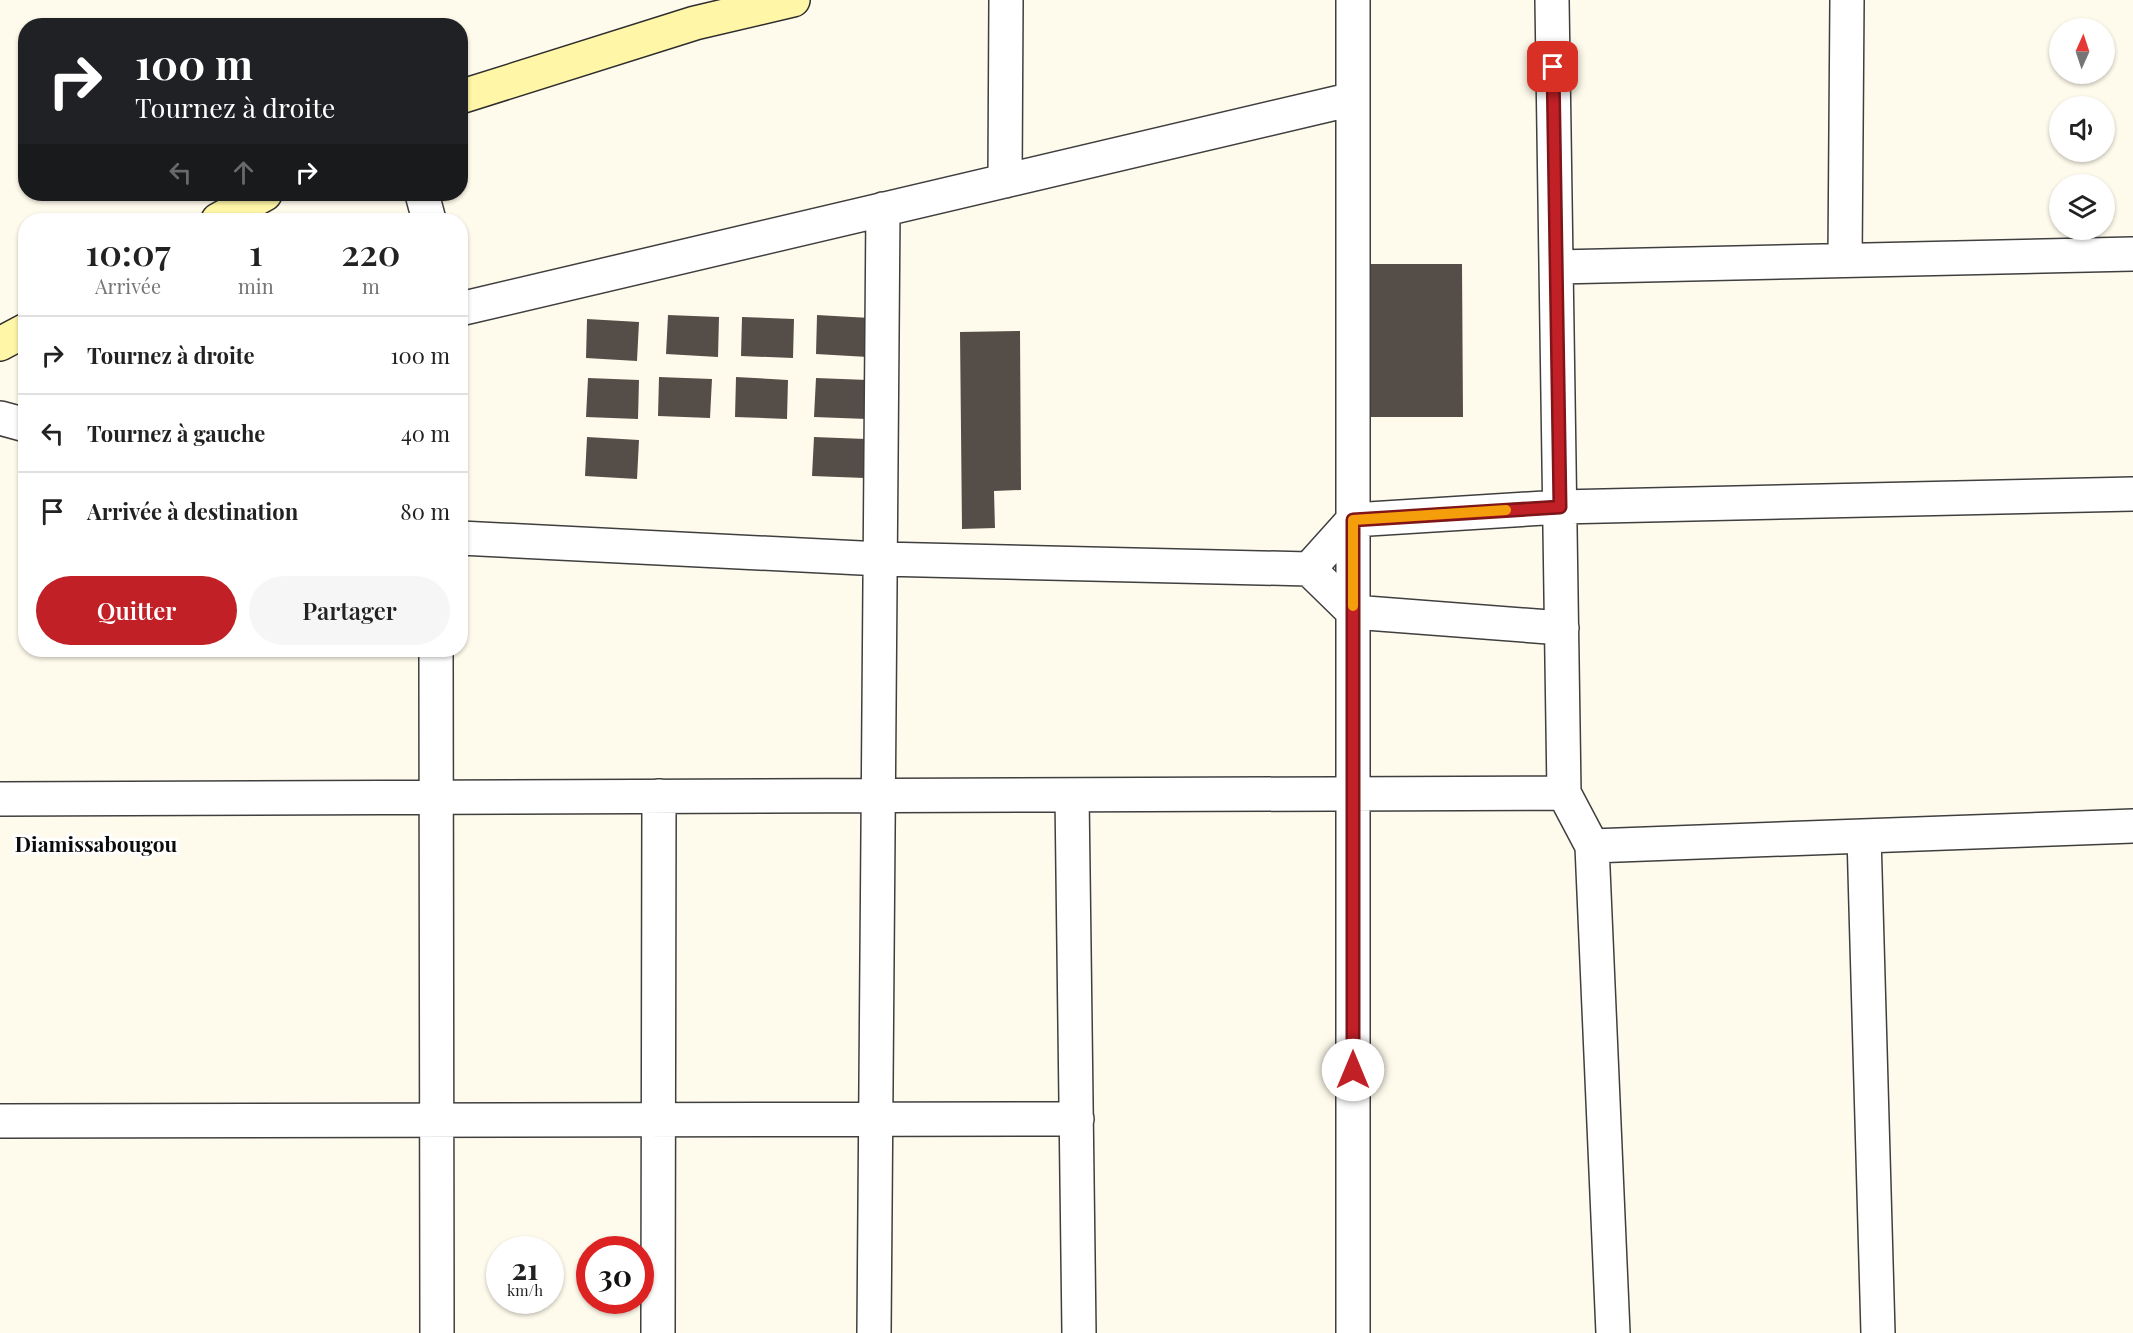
<!DOCTYPE html>
<html lang="fr">
<meta charset="utf-8">
<style>
body{margin:0;font-family:"Playfair Display",serif;background:#f6f6f6;color:#222;height:100vh;display:flex;flex-direction:column;font-size:22px;white-space:nowrap}
*{box-sizing:border-box;margin:0}
p{font-size:20px;color:#767676}
.icon{flex:none;width:33px;height:33px;fill:none;stroke:currentColor;stroke-width:2;stroke-linecap:round;stroke-linejoin:round}
.map{position:relative;flex:1;overflow:hidden}
.sheet{position:absolute;left:18px;top:213px;width:450px;height:444px;display:flex;flex-direction:column;background:#fff;border-radius:24px;box-shadow:0 2px 4px #0004}
.sheet>*{flex:none}
.hud{position:absolute;left:18px;top:18px;width:450px;height:183px;border-radius:24px;box-shadow:0 2px 4px #0004;background:#202124;color:#fff;overflow:hidden}
.needle{width:39px;rotate:3deg}
.fabs{position:absolute;left:2049px;top:18px;display:grid;gap:12px}
.fabs a{display:grid;place-items:center;width:66px;height:66px;border-radius:50%;background:#fff;box-shadow:0 2px 4px #0004;font-size:30px}
.speed{position:absolute;left:486px;top:1236px;display:flex;gap:12px;font-size:30px;font-weight:700;text-align:center}
.speed>*{display:grid;place-content:center;width:78px;height:78px;border-radius:50%;background:#fff;box-shadow:0 2px 4px #0004;line-height:1}
.speed small{font-size:15px;font-weight:400}
.speed .limit{border:9px solid #d22;background:#fff;color:#111}
.pin{position:absolute;display:grid;place-items:center;width:51px;height:51px;color:#fff;margin:-26px;border-radius:12px;box-shadow:0 3px 9px #0006}
.me{position:absolute;width:66px;margin:-33px;rotate:0deg;stroke-linejoin:round;filter:drop-shadow(0 0 4px #0008)}
.turn{display:flex;align-items:center;gap:21px;height:126px;padding:0 18px;font-size:27px}
.turn .icon{width:78px;height:78px;stroke-width:2.5}
.turn b{display:block;font-size:42px;line-height:51px}
.lanes{display:flex;align-items:center;height:57px;padding:0 18px;background:#0003;justify-content:center;gap:30px;direction:ltr}
.lanes .off{opacity:.35}
.eta{display:flex;justify-content:space-evenly;align-items:center;height:102px;text-align:center}
.eta b{font-size:36px;font-weight:600;line-height:42px}
.button{display:flex;gap:12px;margin-top:auto;padding:12px 18px}
.button a{flex:1;height:69px;border-radius:36px;background:#c12026;color:#fff;font-size:24px;font-weight:600;line-height:69px;text-align:center}
.button a+a{background:#f6f6f6;color:#222}
ul{padding:0;list-style:none}
li{display:flex;align-items:center;gap:18px;height:78px;padding:0 18px;border-top:2px solid #e0e0e0}
li div{flex:1}
li b{display:block;font-size:22px}
li em{font-style:normal}
.map>svg:first-child{display:block}
</style>
<div class="map">
<svg width="2133" height="1333" viewBox="0 0 2133 1333">
<rect width="100%" height="100%" fill="#fffbec"/>
<path fill="#554e48" d="M 1368,264 L 1462,264 L 1463,417 L 1368,417 Z
M 668,315 L 719,317 L 718,357 L 666,354 Z
M 817,315 L 870,318 L 868,357 L 816,354 Z
M 742,317 L 794,319 L 793,358 L 741,356 Z
M 587,319 L 639,322 L 637,361 L 586,358 Z
M 1020,331 L 1021,490 L 994,491 L 995,528 L 962,529 L 960,332 Z
M 659,377 L 712,379 L 710,418 L 658,416 Z
M 736,377 L 788,380 L 787,419 L 735,417 Z
M 588,378 L 639,380 L 638,419 L 586,417 Z
M 816,378 L 868,380 L 867,419 L 814,417 Z
M 587,437 L 639,440 L 637,479 L 585,476 Z
M 814,437 L 866,439 L 865,478 L 812,476 Z"/>
<g fill="none" stroke-linecap="round" stroke-linejoin="round">
<g stroke="#3f3f3f" stroke-width="36">
<path id="minor" d="M 1353,0 L 1353,1333
M 1552,0 L 1564,793 L 1592,846 L 1613,1333
M 1005,181 L 1006,0
M 422,194 L 429,220
M 1845,260 L 1847,0
M 1557,267 L 2133,254
M 460,309 L 1353,99
M 0,418 L 26,425
M 460,538 L 881,559 L 1309,569 L 1353,520 L 1560,507 L 2133,494
M 1309,569 L 1353,612 L 1562,628
M 436,650 L 437,1333
M 1072,795 L 1079,1333
M 0,799 L 1564,793
M 1864,836 L 1878,1333
M 1592,846 L 2133,826
M 0,1121 L 1077,1119
M 658,1333 L 659,796
M 874,1333 L 883,209"/>
</g>
<g stroke="#2e2e2e" stroke-width="36">
<path id="secondary" d="M 460,97 L 695,23 L 793,0
M 218,220 L 265,194
M 0,344 L 26,330"/>
</g>
<use href="#minor" stroke="#fff" stroke-width="33"/>
<use href="#secondary" stroke="#fff6a7" stroke-width="33"/>
</g>
<g fill="none" stroke-linecap="round" stroke-linejoin="round">
<g stroke="#7d1519" stroke-width="15">
<path id="route" d="M 1353,1070 L 1353,520 L 1560,507 L 1553,67"/>
</g>
<use href="#route" stroke="#c12026" stroke-width="10"/>
<path stroke="#f59e0b" stroke-width="10" d="M 1353,606 L 1353,520 L 1506,510"/>
</g>
<g text-anchor="middle" stroke-width="6" stroke-linejoin="round" paint-order="stroke">
<g font-size="21" font-weight="bold" fill="#0c0c0c" stroke="#fff">
<text x="96" y="852">Diamissabougou</text>
</g>
</g>
</svg>
<div class="fabs">
<a><svg class="needle" viewBox="-14 -14 28 28"><path d="M0-13l5 13h-10z" fill="#e53935"/><path d="M0 13l5-13h-10z" fill="#767676"/></svg></a>
<a><svg class="icon" aria-label="sound" viewBox="0 0 24 24"><path d="M4 9h4l5-4v14l-5-4H4zM17 9q2 3 0 6"/></svg></a>
<a><svg class="icon" aria-label="layers" viewBox="0 0 24 24"><path d="M12 4l9 5-9 5-9-5zM3 14l9 5 9-5"/></svg></a>
</div>
<div class="speed"><div>21<small>km/h</small></div><div class="limit">30</div></div>
<div class="pin" style="left:1553px;top:67px;background:#d93025"><svg class="icon" aria-label="arrive" viewBox="0 0 24 24"><path d="M6 21V4h12l-3 4 3 4H6"/></svg></div>
<svg class="me" style="left:1353px;top:1070px" viewBox="-20 -20 40 40"><circle r="19" fill="#fff"/><path d="M0-13L10 11 0 6-10 11z" fill="#c12026"/></svg>
<div class="hud">
<div class="turn"><svg class="icon" aria-label="right" viewBox="0 0 24 24"><path d="M7 20v-9h11M14 6l5 5-5 5"/></svg><div><b>100 m</b>Tournez à droite</div></div>
<div class="lanes"><svg class="icon off" aria-label="left" viewBox="0 0 24 24"><path d="M17 20v-9H6M10 6l-5 5 5 5"/></svg><svg class="icon off" aria-label="ahead" viewBox="0 0 24 24"><path d="M12 20V5M6 11l6-6 6 6"/></svg><svg class="icon" aria-label="right" viewBox="0 0 24 24"><path d="M7 20v-9h11M14 6l5 5-5 5"/></svg></div>
</div>
<section class="sheet">
<div class="eta">
<div><b>10:07</b><p>Arrivée</p></div>
<div><b>1</b><p>min</p></div>
<div><b>220</b><p>m</p></div>
</div>
<ul>
<li><svg class="icon" aria-label="right" viewBox="0 0 24 24"><path d="M7 20v-9h11M14 6l5 5-5 5"/></svg><div><b>Tournez à droite</b></div><em>100 m</em></li>
<li><svg class="icon" aria-label="left" viewBox="0 0 24 24"><path d="M17 20v-9H6M10 6l-5 5 5 5"/></svg><div><b>Tournez à gauche</b></div><em>40 m</em></li>
<li><svg class="icon" aria-label="arrive" viewBox="0 0 24 24"><path d="M6 21V4h12l-3 4 3 4H6"/></svg><div><b>Arrivée à destination</b></div><em>80 m</em></li>
</ul>
<div class="button"><a>Quitter</a><a>Partager</a></div>
</section>
</div>
